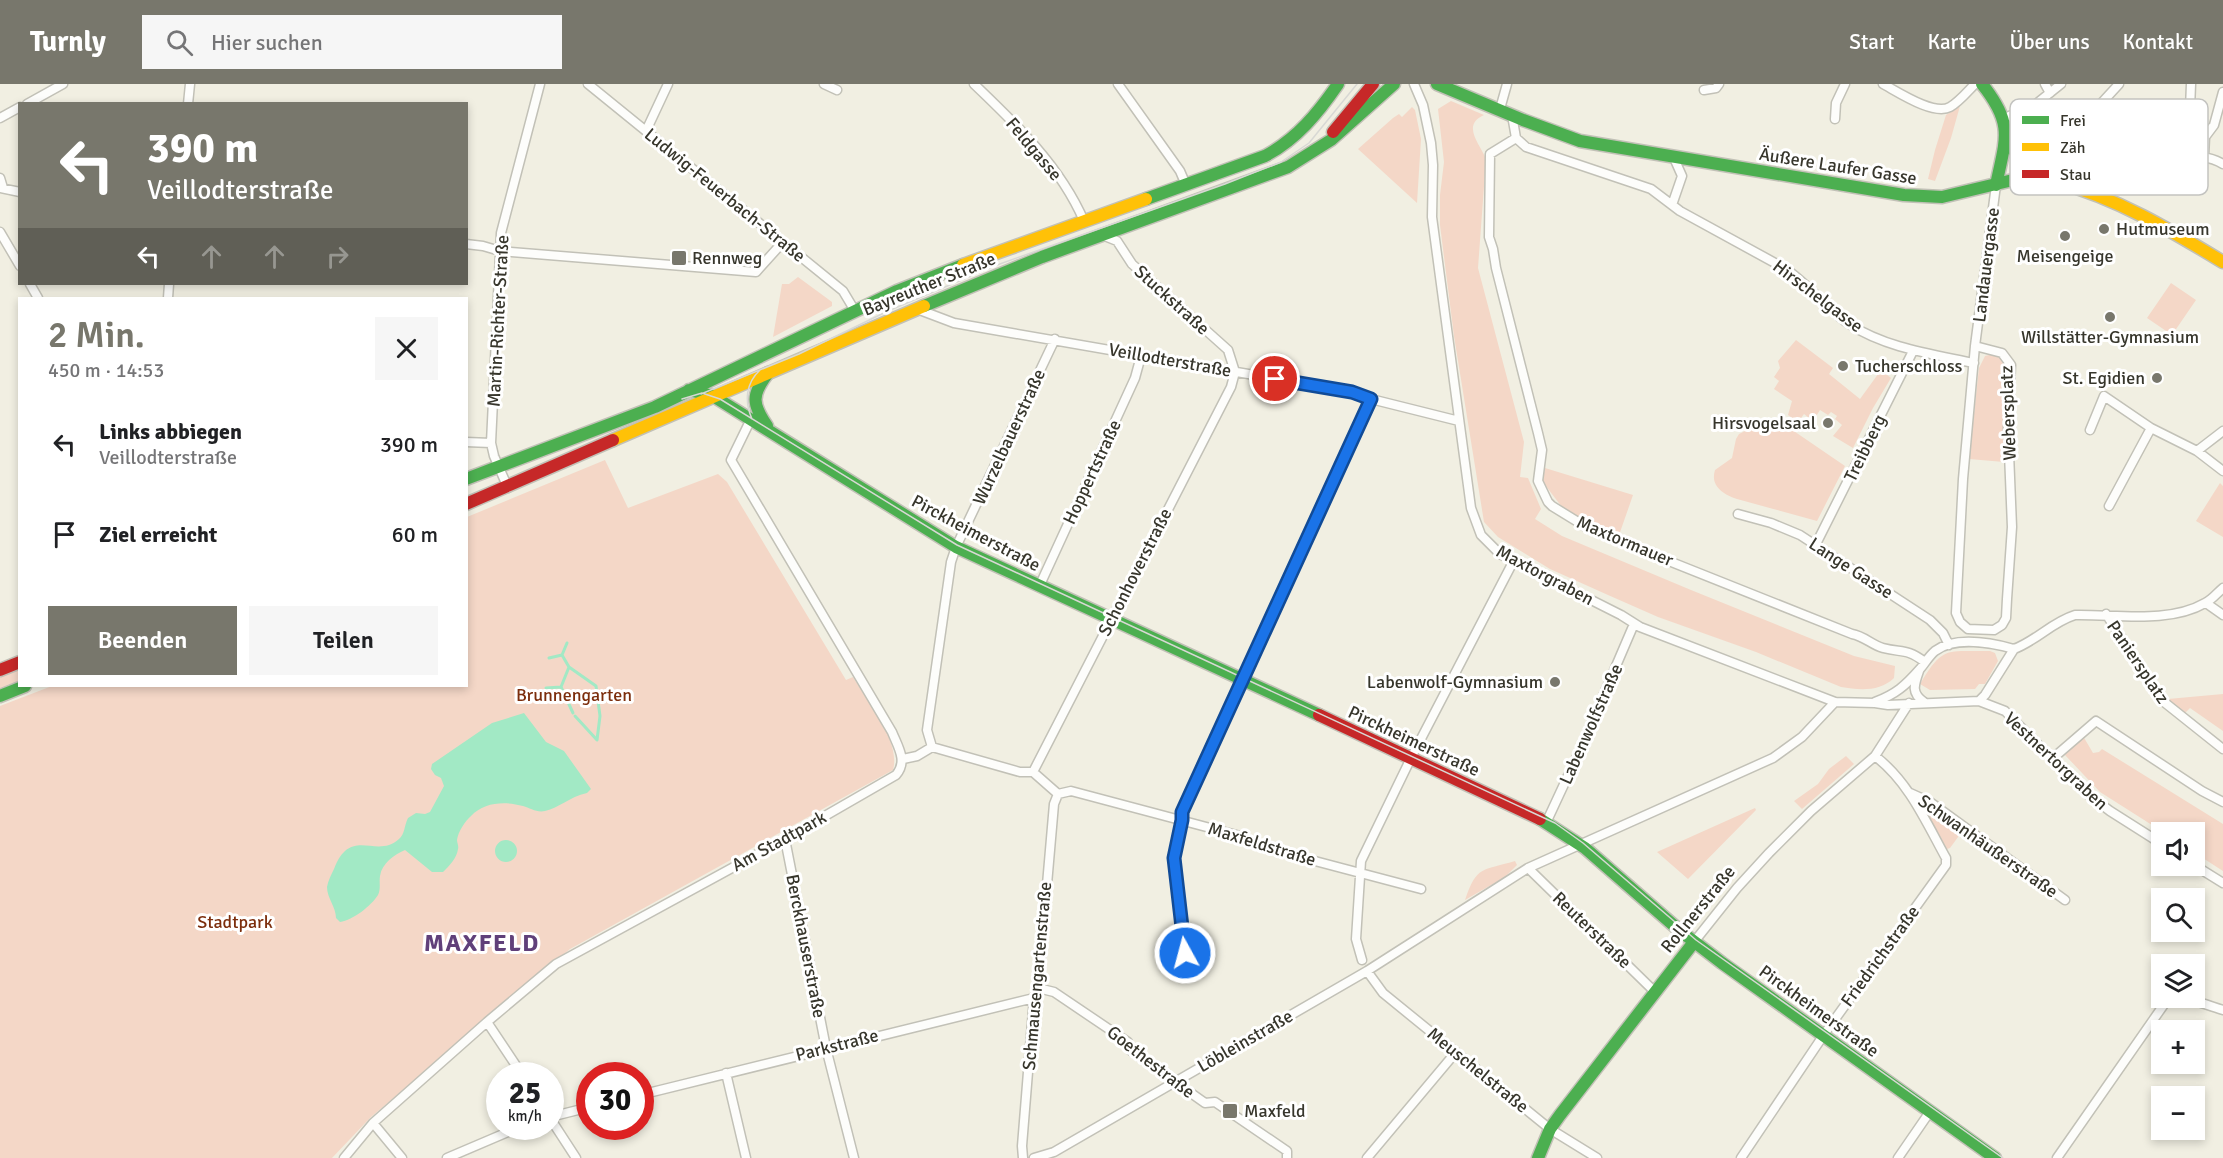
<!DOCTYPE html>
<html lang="de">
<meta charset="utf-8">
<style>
body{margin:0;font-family:Signika,sans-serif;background:#f6f6f6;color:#202124;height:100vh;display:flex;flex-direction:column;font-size:22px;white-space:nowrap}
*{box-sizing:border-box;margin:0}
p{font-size:20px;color:#757577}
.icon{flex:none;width:33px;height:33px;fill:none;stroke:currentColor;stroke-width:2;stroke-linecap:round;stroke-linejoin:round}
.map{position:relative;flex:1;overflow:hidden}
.sheet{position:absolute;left:18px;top:213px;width:450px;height:390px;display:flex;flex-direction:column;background:#fff;border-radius:0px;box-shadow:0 3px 9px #0003}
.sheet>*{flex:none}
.banner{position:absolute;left:18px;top:18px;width:450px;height:183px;border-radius:0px;box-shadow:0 3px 9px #0003;background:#78776c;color:#fff;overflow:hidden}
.fabs{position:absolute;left:2151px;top:738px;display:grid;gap:12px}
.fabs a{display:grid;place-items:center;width:54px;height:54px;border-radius:0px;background:#fff;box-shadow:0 3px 9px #0003;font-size:30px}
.speed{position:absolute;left:486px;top:978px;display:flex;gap:12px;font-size:30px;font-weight:700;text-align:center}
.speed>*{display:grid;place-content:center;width:78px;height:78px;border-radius:50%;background:#fff;box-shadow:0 3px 9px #0003;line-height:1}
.speed small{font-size:15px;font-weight:400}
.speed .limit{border:9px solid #d22;background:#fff;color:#111}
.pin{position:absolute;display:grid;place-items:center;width:51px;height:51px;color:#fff;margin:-26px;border:3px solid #fff;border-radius:50%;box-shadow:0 2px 6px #0007}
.me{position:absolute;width:66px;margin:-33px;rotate:353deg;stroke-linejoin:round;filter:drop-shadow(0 0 4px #0008)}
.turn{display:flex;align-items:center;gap:21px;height:126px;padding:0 30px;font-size:27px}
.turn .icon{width:78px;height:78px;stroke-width:2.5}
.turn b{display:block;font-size:42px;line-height:51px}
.lanes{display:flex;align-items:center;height:57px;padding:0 30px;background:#0003;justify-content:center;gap:30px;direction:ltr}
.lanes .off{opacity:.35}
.round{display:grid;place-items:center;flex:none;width:63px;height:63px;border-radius:0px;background:#f6f6f6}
.overview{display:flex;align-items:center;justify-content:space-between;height:102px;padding:0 30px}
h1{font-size:36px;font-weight:600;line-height:45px;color:#78776c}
.action{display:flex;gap:12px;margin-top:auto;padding:12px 30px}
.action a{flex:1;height:69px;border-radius:0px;background:#78776c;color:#fff;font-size:24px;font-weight:600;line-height:69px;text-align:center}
.action a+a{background:#f6f6f6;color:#202124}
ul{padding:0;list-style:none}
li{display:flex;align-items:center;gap:18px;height:90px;padding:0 30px}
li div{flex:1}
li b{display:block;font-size:22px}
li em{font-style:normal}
header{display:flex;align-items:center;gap:36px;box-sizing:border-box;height:84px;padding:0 30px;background:#78776c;color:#fff}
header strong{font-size:28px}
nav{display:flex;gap:33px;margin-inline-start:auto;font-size:21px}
.search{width:420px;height:54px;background:#f6f6f6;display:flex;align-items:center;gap:15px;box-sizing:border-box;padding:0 21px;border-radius:0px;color:#757577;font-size:22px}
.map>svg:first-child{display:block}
</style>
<header>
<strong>Turnly</strong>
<div class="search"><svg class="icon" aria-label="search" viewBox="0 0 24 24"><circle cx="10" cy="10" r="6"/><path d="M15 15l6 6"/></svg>Hier suchen</div>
<nav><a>Start</a><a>Karte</a><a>Über uns</a><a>Kontakt</a></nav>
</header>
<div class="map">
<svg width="2223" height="1074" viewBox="0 0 2223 1074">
<rect width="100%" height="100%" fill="#f1efe2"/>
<path fill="#f4d7c7" d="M 1451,17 L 1484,31 C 1461,41 1480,60 1486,75 L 1478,184 L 1524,358 L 1520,393 L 1528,394 L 1541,425 L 1535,435 L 1562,452 L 1691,506 L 1854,572 L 1895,582 L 1894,594 C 1880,608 1859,606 1841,603 L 1756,568 L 1658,533 L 1608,511 L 1550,485 L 1498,453 L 1484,438 L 1454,252 L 1440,141 L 1440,111 L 1444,78 L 1438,25 Z
M 1960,22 L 1951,54 L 1935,97 L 1928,95 L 1935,66 L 1946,31 Z
M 1412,23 L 1415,26 L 1421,55 L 1417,119 L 1358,65 L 1393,34 L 1399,30 L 1402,33 Z
M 798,193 L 832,218 L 832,222 L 773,253 L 782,200 L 789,200 Z
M 2171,199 L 2196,216 L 2172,251 L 2147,234 Z
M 1796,256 L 1833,284 L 1829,290 L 1860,315 L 1881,286 L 1891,294 L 1873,324 L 1853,364 L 1833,352 L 1842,341 L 1835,335 L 1837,332 L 1831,328 L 1828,331 L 1820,326 L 1813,337 L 1804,330 L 1798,338 L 1788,331 L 1792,317 L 1774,305 L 1779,297 L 1774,293 L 1780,284 L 1778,277 Z
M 1993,270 L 2002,275 L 2006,281 L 2004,378 L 1969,375 L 1979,284 L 1985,272 Z
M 1765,337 L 1783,344 L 1785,341 L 1845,382 L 1817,437 L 1737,415 C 1723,410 1710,402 1715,386 L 1732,374 L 1736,355 L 1739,350 Z
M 605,376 L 628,424 L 718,390 L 727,398 L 846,596 L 853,593 C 868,617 901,658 893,686 L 570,865 L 371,1033 L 332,1074 L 0,1074 L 0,622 L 52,602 L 466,602 L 467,433 Z
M 1545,384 L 1633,411 L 1618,454 L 1565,427 L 1542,397 Z
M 2220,399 L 2223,402 L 2223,453 L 2196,437 Z
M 1990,567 L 1995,569 L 1998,577 L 1985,600 L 1979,600 L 1975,605 L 1930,606 L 1920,600 C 1944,560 1947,568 1990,567 Z
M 19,584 L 19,599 L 0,606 L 0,592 Z
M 2223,610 L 2223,647 L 2190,624 L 2184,630 L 2168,615 Z
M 2083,652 L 2093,669 L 2099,668 L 2102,665 L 2223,740 L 2223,787 L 2195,769 L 2194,748 L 2163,748 L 2100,708 L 2065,671 Z
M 1846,672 L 1854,680 L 1802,725 L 1794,717 L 1818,700 L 1829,685 Z
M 1928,723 L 1933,724 L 1934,729 L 1961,749 L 1950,764 L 1947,765 L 1925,727 Z
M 1755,724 L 1756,726 L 1688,795 L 1657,768 Z
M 1515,777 L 1517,781 L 1505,793 L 1465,816 C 1477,781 1482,787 1515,777 Z"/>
<path fill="#a2e9c5" d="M 524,629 L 546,658 L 564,667 L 591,705 L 587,709 C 569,713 559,724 545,727 C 537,729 530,724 523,722 C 505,717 484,718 471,732 C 465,737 458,748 457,756 C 457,759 459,762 458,765 C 457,774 449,782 443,788 L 432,788 L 405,766 C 394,771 382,779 380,792 C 379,798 381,805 378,811 C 371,822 353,836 340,838 L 336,834 C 336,823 327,814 327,803 C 328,797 331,791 334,785 C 351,741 376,776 399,755 C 405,750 404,742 408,734 L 416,729 L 425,730 L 430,728 L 444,702 L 441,694 L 435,691 L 431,685 L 432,680 L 492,639 Z
M495 767a11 11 0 1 1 22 0a11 11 0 1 1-22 0Z"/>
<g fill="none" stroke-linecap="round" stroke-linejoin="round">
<path stroke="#a2e9c5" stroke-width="3" d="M 562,571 L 569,583 L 596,602 L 600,632 L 597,656 L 575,632
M 562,571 L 567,559
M 549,574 L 562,571
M 569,583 L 561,603 L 573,629
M 546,604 L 561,603"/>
<g stroke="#c2c1b7" stroke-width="11">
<path id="street" d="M 588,0 L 843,207 L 855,227
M 824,0 L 837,6
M 974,0 C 1017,41 1060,82 1084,137
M 1118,0 L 1180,87 L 1186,101
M 1414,0 L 1423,21 L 1431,59 L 1433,81 L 1432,133 L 1471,424 L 1481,451 L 1500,470 L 1621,531 L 1640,543 L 1835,618 L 1875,619 L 1888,621 L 1979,617 L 2005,627 L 2086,709 L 2110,727 L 2162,760
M 1883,0 C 1898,8 1934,32 1950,23 C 1959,18 1968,7 1975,0
M 2045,0 L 2050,9
M 2191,0 L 2190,25 L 2205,53
M 1704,6 L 1716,4 L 1719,0
M 27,20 L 63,0
M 188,20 L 190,0
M 1500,25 L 1507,0
M 1512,31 L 1516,54 L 1526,63 L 1651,105 L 1680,127 L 1786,185 C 1809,201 1826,224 1849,240 C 1886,264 1932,270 1974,279
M 0,34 L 20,23
M 2005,34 L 2036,20 L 2061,0
M 1835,35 L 1836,19 L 1845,0
M 646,47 L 668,0
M 2073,50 L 2119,0
M 1516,54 L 1490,70 L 1489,153 L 1493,165 L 1496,184 L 1538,349 L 1542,366 L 1538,397 L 1548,418 L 1552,422 L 1591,446 L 1852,550 C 1864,552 1872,561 1883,564 C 1903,569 1906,564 1925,578
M 2204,73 L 2205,53 L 2214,41 L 2223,8
M 0,94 L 3,104
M 2070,101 C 2080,91 2090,82 2104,78 C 2132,70 2198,65 2223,80
M 0,104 L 20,108
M 1672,121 L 1682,92 L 1674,74
M 0,148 L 20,182
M 1102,151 L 1117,157 L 1132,180 L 1228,266 L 1235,288
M 466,160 L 483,162 L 500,167 L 756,188 L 783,158
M 30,200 L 38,214
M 168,214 L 169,200
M 917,225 L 954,239 L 1352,308 L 1371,315 L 1459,337
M 1975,262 L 2002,269 L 2011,281 L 2008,344 L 2012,443 L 2007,515 L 2006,534 L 2002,541 L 1994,546 L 1968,545 L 1960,538 L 1956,529 L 1963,395 L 1975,262 L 1996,101
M 2090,346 L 2104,312 L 2151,344 L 2197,367 L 2223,387
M 466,358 L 491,359
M 2197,367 L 2223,347
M 508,404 L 494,372 L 491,359 L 501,149 L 540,0
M 2109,422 L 2151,344
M 1738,430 L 1771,439 L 1800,451 L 1930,536 L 1943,549 L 1949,561
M 1816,460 L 1913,267
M 1039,503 L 1135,294 L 1141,272
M 2206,519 L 2223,531
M 2106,530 L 2164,618 L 2223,665
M 2014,565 C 2036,557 2052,538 2075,531 C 2115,530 2169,540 2205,519 C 2212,516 2217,509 2223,504
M 1919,587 C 1914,601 1911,609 1924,618
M 1979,617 L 1985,611 L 2014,565
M 1875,618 C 1896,610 1905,602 1920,585 C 1925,579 1929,572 1935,567 C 1955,552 1992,559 2014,565
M 932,663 L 927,646 L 951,478 L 956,463 L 1055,255
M 903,675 L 917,672 L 932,663 L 1020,688 L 1033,688 L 1058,710 L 1071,707 L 1244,753 L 1254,760 L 1277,767 L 1421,805
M 2052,675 L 2096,637 L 2202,707 L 2223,718
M 1033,688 L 1231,303 L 1235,288
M 1910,709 L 1930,718 L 2065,816
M 1546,739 L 1580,666 L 1634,540
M 785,755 L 826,964 L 854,1074
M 2194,781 L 2223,799
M 1528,784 L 1655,908
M 1694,858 L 1737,804 L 1769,769 L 1811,727 L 1875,672 L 1909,619
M 1362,876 L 1356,855 L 1361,777 L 1411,674 L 1513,478
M 1192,878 L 1185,869 L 1174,774 L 1182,736 L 1182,727 L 1371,315
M 1367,887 L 1383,909 L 1550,1045 L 1597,1074
M 1038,904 L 1054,908 L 1128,958 L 1130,966 L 1205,1019 L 1215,1018 L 1287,1067 L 1287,1074
M 487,938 L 523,992
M 726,989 L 746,1074
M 640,1011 L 1034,914
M 550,1033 L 590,1023
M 550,1034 L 576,1074
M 373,1039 L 402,1074
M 344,1074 L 373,1039 L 487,938 L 556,880 L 785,755 L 896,691 C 908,677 898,663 892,648 L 731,376 L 751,335
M 447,1074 L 522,1042
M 1023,1074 L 1022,1062 L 1034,914 L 1038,904 L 1054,720 L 1058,710
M 1034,1074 L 1054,1068 L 1367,887 L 1528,784 L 1773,674 L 1802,653 L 1835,618
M 1367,1074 L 1456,968
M 1741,1074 L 1825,949 L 1946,781 L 1946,774 C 1926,738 1909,698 1875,672
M 1898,1074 L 1929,1029
M 2057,1074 L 2165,919 C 2181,909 2206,921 2223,926"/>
</g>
<g stroke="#c2c1b7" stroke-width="15">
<path id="fast" d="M 1437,0 L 1523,36 L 1580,57 L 1904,111 L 1942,113 L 2017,95 L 2041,95
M 1982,0 C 2014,40 2006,54 1996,101
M 2006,52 L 2018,74 L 2041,95
M 1146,115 L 1265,72 C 1297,55 1318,29 1338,0
M 924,222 L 1042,173 L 1288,83 L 1331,56 L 1394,0
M 689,306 L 713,312 L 956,463 L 1319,631
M 767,342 C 752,320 751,311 768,289
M 466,395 L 655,323 L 897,207 L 963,181
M 0,612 L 25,602
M 1540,735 L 1585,764 L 1679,846 L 1722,879 L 1995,1074
M 1538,1074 L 1550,1045 L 1560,1031 L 1694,858"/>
</g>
<g stroke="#c2c1b7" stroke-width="15">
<path id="slow" d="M 2057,98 C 2117,114 2170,146 2223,178
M 963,181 L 1146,115
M 613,356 L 924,222"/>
</g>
<g stroke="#c2c1b7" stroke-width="15">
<path id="jam" d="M 1333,48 L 1373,0
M 466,420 L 613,356
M 0,586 L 20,578
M 1319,631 L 1540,735"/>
</g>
<use href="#street" stroke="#fdfdfb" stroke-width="8"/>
<use href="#fast" stroke="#4caf50" stroke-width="12"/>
<use href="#slow" stroke="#ffc107" stroke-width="12"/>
<use href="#jam" stroke="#c62828" stroke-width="12"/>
<path stroke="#d8d8d4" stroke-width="1.5" d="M 701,310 L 799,270 L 888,227 L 997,181 L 1225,100 L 1281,78 L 1309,59 L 1357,0
M 682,315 L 702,309 L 720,315 L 957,461 L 1555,739 L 1583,759 L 1696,856 L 2003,1074
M 752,335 C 744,317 746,299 760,286"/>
</g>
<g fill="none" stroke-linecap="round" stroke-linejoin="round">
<g stroke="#114b97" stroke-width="15">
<path id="route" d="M 1185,869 L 1174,774 L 1182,736 L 1182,728 L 1371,315 L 1352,308 L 1275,295"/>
</g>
<use href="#route" stroke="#1a73e8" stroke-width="10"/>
</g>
<g fill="#78776c" stroke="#fff" stroke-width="2">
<circle cx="2104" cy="145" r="6"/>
<circle cx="2065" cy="152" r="6"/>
<rect x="671" y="166" width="16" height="16" rx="3"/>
<circle cx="2110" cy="233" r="6"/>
<circle cx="1843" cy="282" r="6"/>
<circle cx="2157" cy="294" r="6"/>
<circle cx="1828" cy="339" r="6"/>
<circle cx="1555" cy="598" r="6"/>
<rect x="1222" y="1019" width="16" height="16" rx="3"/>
</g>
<g text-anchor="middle" stroke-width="6" stroke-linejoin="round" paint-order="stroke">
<g font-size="18" fill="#37362c" stroke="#fff">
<text transform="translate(1034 65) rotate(50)" y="6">Feldgasse</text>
<text transform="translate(1838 82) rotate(9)" y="6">Äußere Laufer Gasse</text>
<text transform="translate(725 111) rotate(39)" y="6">Ludwig-Feuerbach-Straße</text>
<text transform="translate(1986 181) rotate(-83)" y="6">Landauergasse</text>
<text transform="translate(929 200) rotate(-22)" y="6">Bayreuther Straße</text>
<text transform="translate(1818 212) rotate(37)" y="6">Hirschelgasse</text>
<text transform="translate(1172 216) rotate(42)" y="6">Stuckstraße</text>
<text transform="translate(498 237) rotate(-87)" y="6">Martin-Richter-Straße</text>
<text transform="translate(1170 276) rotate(10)" y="6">Veillodterstraße</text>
<text transform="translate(2008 329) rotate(-92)" y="6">Webersplatz</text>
<text transform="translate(1009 353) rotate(-65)" y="6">Wurzelbauerstraße</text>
<text transform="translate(1865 364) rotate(-64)" y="6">Treibberg</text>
<text transform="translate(1092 388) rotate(-65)" y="6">Hoppertstraße</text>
<text transform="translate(976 449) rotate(28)" y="6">Pirckheimerstraße</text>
<text transform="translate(1625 457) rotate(23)" y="6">Maxtormauer</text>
<text transform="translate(1851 484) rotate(33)" y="6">Lange Gasse</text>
<text transform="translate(1135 488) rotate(-63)" y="6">Schonhoverstraße</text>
<text transform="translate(1545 491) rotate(28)" y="6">Maxtorgraben</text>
<text transform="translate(2138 578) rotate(56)" y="6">Paniersplatz</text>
<text transform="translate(1591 640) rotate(-66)" y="6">Labenwolfstraße</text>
<text transform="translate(1414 657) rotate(25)" y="6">Pirckheimerstraße</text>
<text transform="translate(2056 677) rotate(43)" y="6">Vestnertorgraben</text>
<text transform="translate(779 757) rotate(-29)" y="6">Am Stadtpark</text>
<text transform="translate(1262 760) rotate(17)" y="6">Maxfeldstraße</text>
<text transform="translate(1988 762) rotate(35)" y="6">Schwanhäußerstraße</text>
<text transform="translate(1698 825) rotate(-51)" y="6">Rollnerstraße</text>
<text transform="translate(1592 846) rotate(44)" y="6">Reuterstraße</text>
<text transform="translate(806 862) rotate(79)" y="6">Berckhauserstraße</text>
<text transform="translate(1880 872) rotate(-54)" y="6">Friedrichstraße</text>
<text transform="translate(1037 892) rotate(-85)" y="6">Schmausengartenstraße</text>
<text transform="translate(1819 927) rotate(36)" y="6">Pirckheimerstraße</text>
<text transform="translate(1245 957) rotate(-30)" y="6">Löbleinstraße</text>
<text transform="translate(837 961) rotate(-14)" y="6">Parkstraße</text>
<text transform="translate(1151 978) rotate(38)" y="6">Goethestraße</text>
<text transform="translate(1478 986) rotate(39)" y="6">Meuschelstraße</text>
</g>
<g font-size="18" fill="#37362c" stroke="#fff" text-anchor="start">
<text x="2116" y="151">Hutmuseum</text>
<text x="2065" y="178" text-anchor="middle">Meisengeige</text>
<text x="692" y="180">Rennweg</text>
<text x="2110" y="259" text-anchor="middle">Willstätter-Gymnasium</text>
<text x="1855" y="288">Tucherschloss</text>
<text x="2145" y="300" text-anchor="end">St. Egidien</text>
<text x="1816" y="345" text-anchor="end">Hirsvogelsaal</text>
<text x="1543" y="604" text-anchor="end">Labenwolf-Gymnasium</text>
<text x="1244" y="1033">Maxfeld</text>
</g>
<g font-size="18" fill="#7c2e0d" stroke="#fff">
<text x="574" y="617">Brunnengarten</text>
<text x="235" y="844">Stadtpark</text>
</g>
<g font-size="24" font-weight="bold" letter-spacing="1.5" fill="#60407a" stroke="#fff">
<text x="482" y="867">MAXFELD</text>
</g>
</g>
<rect x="2010" y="15" width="198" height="96" rx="9" fill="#fff" stroke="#c3c3c0" stroke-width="1.5"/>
<rect x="2022" y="32" width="27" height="8" fill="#4caf50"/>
<rect x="2022" y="59" width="27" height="8" fill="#ffc107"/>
<rect x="2022" y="86" width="27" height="8" fill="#c62828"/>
<g font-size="16" fill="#37362c">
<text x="2060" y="42">Frei</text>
<text x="2060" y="69">Zäh</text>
<text x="2060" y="96">Stau</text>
</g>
</svg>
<div class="fabs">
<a><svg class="icon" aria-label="sound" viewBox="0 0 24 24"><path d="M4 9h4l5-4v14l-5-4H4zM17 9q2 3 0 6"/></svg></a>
<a><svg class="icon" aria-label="search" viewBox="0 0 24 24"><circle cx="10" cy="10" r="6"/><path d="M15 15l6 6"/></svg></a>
<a><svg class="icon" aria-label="layers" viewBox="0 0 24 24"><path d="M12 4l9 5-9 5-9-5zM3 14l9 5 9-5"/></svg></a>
<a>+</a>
<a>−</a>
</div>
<div class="speed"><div>25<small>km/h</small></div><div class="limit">30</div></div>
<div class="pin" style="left:1275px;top:295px;background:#d93025"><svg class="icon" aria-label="arrive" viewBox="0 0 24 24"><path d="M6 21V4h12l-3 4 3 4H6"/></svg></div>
<svg class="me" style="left:1185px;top:869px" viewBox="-20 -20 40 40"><circle r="17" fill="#1a73e8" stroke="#fff" stroke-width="3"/><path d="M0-11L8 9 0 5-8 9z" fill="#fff"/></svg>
<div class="banner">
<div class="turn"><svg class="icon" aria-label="left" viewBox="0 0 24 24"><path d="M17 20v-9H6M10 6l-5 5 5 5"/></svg><div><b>390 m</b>Veillodterstraße</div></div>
<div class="lanes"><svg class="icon" aria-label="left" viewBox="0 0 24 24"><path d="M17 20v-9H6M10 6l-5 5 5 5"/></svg><svg class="icon off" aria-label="ahead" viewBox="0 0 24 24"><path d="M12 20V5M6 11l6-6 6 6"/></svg><svg class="icon off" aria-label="ahead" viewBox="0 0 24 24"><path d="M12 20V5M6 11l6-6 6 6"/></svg><svg class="icon off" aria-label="right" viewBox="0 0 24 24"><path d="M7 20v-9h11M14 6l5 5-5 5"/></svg></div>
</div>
<section class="sheet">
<div class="overview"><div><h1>2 Min.</h1><p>450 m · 14:53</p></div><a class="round"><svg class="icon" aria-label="close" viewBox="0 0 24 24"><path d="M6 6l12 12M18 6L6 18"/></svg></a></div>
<ul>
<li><svg class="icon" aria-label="left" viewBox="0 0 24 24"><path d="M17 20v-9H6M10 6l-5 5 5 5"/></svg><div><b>Links abbiegen</b><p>Veillodterstraße</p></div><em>390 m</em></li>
<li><svg class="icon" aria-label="arrive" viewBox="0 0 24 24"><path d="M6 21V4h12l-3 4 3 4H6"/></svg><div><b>Ziel erreicht</b></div><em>60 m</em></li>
</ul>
<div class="action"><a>Beenden</a><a>Teilen</a></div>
</section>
</div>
